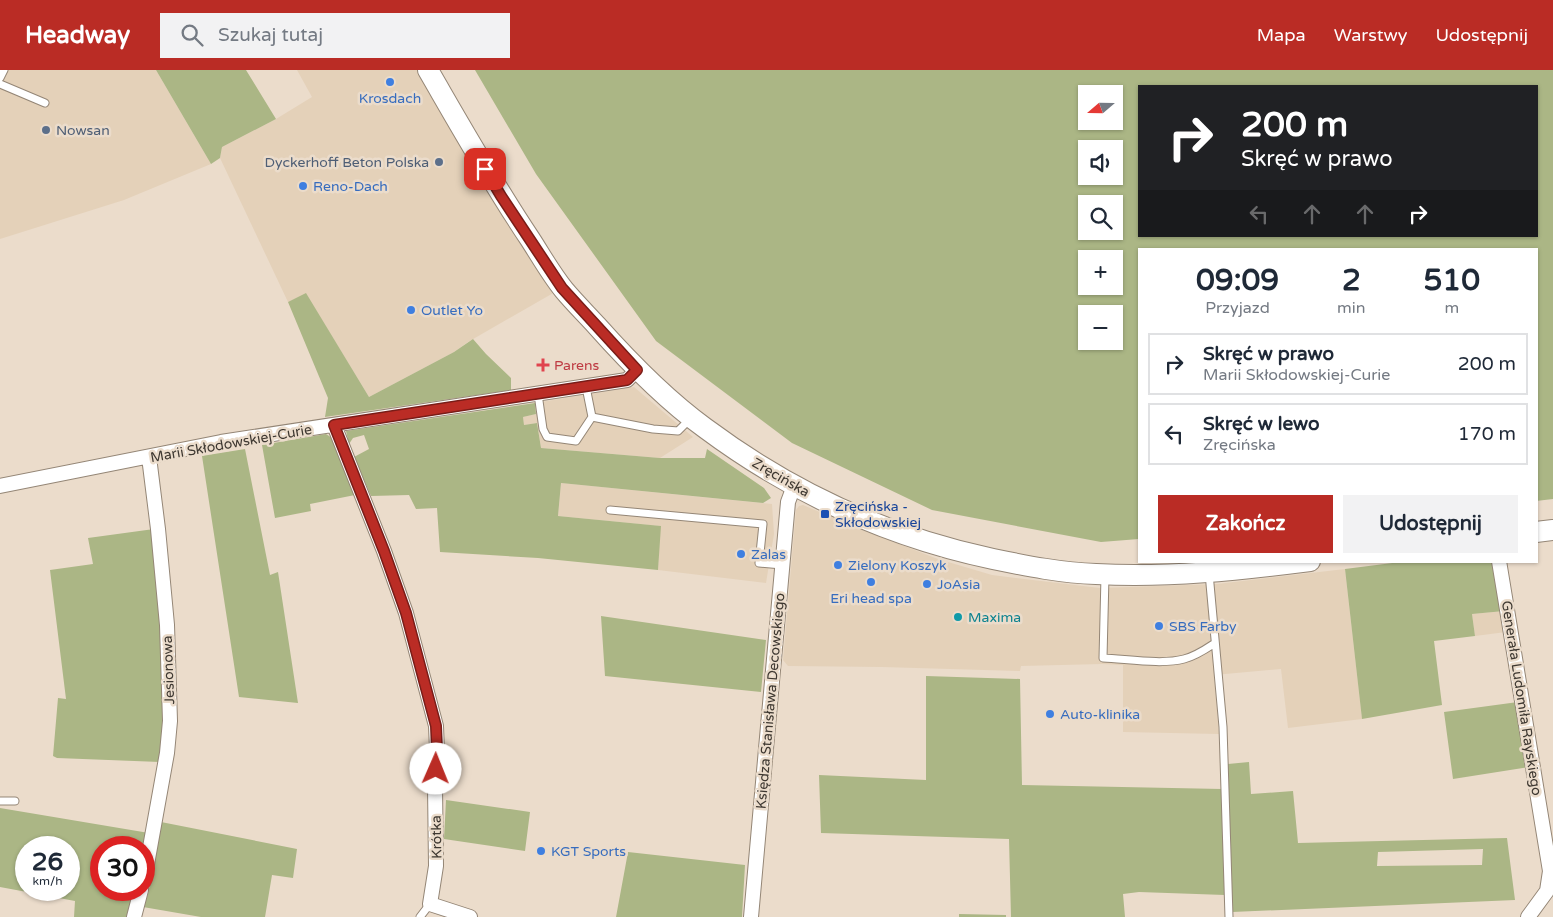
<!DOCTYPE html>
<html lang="pl">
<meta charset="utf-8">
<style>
body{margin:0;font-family:"Varela Round",sans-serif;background:#f2f2f3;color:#1f2937;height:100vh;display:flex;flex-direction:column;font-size:19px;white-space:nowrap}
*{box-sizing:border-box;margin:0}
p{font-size:16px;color:#747a83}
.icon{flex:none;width:28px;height:28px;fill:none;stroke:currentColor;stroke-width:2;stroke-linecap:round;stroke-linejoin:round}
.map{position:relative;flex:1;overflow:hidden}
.sheet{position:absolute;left:1138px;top:178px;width:400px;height:315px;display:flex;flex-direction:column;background:#fff;border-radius:0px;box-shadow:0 1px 4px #0004}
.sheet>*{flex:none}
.guide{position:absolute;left:1138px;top:15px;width:400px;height:152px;border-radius:0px;box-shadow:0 1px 4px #0004;background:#202124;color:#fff;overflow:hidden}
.needle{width:32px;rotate:250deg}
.buttons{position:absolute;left:1078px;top:15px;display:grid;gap:10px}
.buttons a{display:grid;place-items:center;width:45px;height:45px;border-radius:0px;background:#fff;box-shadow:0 1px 4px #0004;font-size:25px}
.speed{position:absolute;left:15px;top:766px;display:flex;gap:10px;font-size:25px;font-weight:700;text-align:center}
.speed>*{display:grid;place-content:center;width:65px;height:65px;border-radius:50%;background:#fff;box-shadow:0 1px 4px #0004;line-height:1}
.speed small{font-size:12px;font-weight:400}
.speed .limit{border:8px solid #d22;background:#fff;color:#111}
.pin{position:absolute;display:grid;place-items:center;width:42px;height:42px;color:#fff;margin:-21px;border-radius:10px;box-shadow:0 2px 8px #0006}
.me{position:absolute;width:55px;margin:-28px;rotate:1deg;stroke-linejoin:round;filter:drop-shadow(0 0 4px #0008)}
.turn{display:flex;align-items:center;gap:18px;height:105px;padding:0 20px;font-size:22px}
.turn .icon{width:65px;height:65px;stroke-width:2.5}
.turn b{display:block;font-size:35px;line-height:42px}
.lanes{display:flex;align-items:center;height:48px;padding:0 20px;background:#0003;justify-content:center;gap:25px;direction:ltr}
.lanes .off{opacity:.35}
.eta{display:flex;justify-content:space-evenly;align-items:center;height:85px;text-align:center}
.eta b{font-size:30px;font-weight:700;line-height:35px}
.primary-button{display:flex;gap:10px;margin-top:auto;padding:10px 20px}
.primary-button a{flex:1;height:58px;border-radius:0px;background:#ba2c25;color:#fff;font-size:20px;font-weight:700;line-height:58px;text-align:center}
.primary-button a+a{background:#f2f2f3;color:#1f2937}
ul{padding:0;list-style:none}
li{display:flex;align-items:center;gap:15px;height:62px;margin:0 10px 8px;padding:0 10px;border:2px solid #e0e1e3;border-radius:0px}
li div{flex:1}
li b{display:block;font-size:19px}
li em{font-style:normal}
header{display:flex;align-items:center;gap:30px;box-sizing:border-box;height:70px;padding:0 25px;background:#ba2c25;color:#fff}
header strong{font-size:24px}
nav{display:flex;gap:28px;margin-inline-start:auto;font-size:18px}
.search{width:350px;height:45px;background:#f2f2f3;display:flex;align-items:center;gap:12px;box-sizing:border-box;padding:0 18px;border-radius:0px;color:#747a83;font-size:19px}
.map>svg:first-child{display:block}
</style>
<header>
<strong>Headway</strong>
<div class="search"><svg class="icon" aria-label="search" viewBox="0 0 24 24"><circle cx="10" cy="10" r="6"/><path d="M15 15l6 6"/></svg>Szukaj tutaj</div>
<nav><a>Mapa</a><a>Warstwy</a><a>Udostępnij</a></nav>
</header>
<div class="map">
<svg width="1553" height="847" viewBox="0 0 1553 847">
<rect width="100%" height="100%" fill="#ebdccb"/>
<path fill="#e4d1b9" d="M 0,0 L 156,0 L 211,94 L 124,130 L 0,169 Z
M 297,0 L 428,0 L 562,218 L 468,272 L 454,282 L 369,327 L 306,224 L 288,232 L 220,88 L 222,77 L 276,49 L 312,27 Z
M 634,317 L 693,367 L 660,388 L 541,378 L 537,353 L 524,355 L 523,347 L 536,344 L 535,333 Z
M 561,413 L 772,434 L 774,464 L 766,513 L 658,500 L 660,456 L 558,446 Z
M 803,435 L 860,459 L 938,489 L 992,505 L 1100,518 L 1217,514 L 1345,499 L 1362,649 L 1288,658 L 1281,599 L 1214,605 L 1219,664 L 1123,662 L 1123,595 L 1102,594 L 1021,596 L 1020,601 L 882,597 L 788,596 L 783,590 L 796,440 L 799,436 Z
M 1504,541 L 1506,562 L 1475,566 L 1472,544 Z"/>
<path fill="#abb685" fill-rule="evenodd" d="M 156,0 L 246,0 L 276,49 L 222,77 L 220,88 L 211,94 Z
M 475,0 L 1553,0 L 1553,429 L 1536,431 L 1536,179 L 1139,179 L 1139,469 L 1101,472 L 932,440 L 792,373 L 656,271 L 536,104 ZM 1139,16 L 1536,16 L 1536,166 L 1139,166 ZM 1086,24 L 1114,24 L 1114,51 L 1086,51 ZM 1086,79 L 1114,79 L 1114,106 L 1086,106 ZM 1086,134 L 1114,134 L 1114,161 L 1086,161 ZM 1086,189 L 1114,189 L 1114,216 L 1086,216 ZM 1086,244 L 1114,244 L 1114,271 L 1086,271 Z
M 306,223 L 369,327 L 454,282 L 473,269 L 486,284 L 511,308 L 511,320 L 325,347 L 328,328 L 288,232 Z
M 535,333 L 536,344 L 523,347 L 524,355 L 537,353 L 541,378 L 660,388 L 705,388 L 707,379 L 764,418 L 771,428 L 763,433 L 561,413 L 558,446 L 661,456 L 658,500 L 538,488 L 440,482 L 437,438 L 416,439 L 409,425 L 371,426 L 354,387 L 369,379 L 364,365 L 353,368 L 349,374 L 346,361 Z
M 326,364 L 332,368 L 355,425 L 310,434 L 311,441 L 275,448 L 262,375 Z
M 245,379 L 270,505 L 278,502 L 298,633 L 239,627 L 202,386 Z
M 154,459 L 163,574 L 166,660 L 160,692 L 57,688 L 53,686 L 58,628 L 66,629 L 50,500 L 93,494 L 88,468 Z
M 1408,491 L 1493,491 L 1504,541 L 1472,544 L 1475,566 L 1434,571 L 1442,635 L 1362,649 L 1345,499 Z
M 601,546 L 766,570 L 761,622 L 605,606 Z
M 926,606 L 1020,609 L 1022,715 L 1222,719 L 1225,825 L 1139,822 L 1123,824 L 1125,847 L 1011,847 L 1009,769 L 821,763 L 819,705 L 926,710 Z
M 1518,632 L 1529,697 L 1453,709 L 1444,642 Z
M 1249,692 L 1251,724 L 1293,721 L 1298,773 L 1507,768 L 1515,830 L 1232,842 L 1228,694 ZM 1483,779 L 1482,795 L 1377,796 L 1378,782 Z
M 446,730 L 530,742 L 525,781 L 444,769 Z
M 0,738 L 149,763 L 144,778 L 101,778 L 101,820 L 137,820 L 130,847 L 74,847 L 75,831 L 0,817 ZM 26,778 L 69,778 L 69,820 L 26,820 Z
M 161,752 L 297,779 L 293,808 L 272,805 L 265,847 L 201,847 L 143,837 L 148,824 Z
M 628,782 L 745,795 L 742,847 L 616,847 Z
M 959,844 L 1006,845 L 1006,847 L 959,847 Z"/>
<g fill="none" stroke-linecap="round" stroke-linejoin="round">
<g stroke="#948676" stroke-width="9">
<path id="lane" d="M 0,8 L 4,0
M 0,14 L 45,33
M 538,324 L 543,359 L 547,367 L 576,371 L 592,347 L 586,317
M 592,347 L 653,359 L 678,361 L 690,349
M 610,440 L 763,454 L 759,493 L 782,495
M 1209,503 L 1223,657 L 1229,847
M 1105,506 L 1103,588 C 1127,589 1162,595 1184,589 C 1196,586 1206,579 1215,573
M 0,731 L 15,731
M 420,847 L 430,834"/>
</g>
<g stroke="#948676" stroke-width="16">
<path id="street" d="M 334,355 L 384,481 L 406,543 L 436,656 L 437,680 L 435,717 L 436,796 L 430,834 L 470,847
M 0,416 L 221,372 L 627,310 L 637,300
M 1499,491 L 1550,801 L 1547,821 L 1528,847
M 144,811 L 167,683 L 170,651 L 167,555 L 158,459 L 149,387
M 134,847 L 141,820
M 751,847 L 788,432 L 794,416"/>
</g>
<g stroke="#948676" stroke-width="22">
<path id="secondary" d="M 428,0 C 461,57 493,114 530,169 C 541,186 551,204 564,220 C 574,232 586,244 597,256 C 630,293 665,329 705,358 C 791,422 889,467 993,489 C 1027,496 1062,503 1096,504 C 1168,508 1239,500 1310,491
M 1536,462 L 1553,460"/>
</g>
<use href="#lane" stroke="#fff" stroke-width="7"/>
<use href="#street" stroke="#fff" stroke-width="14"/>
<use href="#secondary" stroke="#fff" stroke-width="20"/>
</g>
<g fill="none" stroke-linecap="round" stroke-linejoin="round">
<g stroke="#791d18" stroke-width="12">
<path id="route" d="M 436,699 L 437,680 L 436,656 L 406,543 L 384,481 L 334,355 L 627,310 L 637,300 L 562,218 L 501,126 L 485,99"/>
</g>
<use href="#route" stroke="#ba2c25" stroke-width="9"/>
</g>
<g fill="#3f7fe0" stroke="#ebdccb" stroke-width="2">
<circle cx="390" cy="12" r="5"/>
<circle cx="303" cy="116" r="5"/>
<circle cx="411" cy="240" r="5"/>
<circle cx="741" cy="484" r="5"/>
<circle cx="838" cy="495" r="5"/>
<circle cx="871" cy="512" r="5"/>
<circle cx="927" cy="514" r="5"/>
<circle cx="1159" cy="556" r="5"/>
<circle cx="1050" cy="644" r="5"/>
<circle cx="541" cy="781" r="5"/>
</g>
<g fill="#5c6f8a" stroke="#ebdccb" stroke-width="2">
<circle cx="46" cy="60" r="5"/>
<circle cx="439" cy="92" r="5"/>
</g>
<path fill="#e0444e" stroke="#ebdccb" stroke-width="2" d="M540.5 287.5h5v5h5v5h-5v5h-5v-5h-5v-5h5z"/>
<rect fill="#1a4fb4" stroke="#ebdccb" stroke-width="2" x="820" y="439" width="10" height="10" rx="2.5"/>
<circle fill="#0f9aa8" stroke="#ebdccb" stroke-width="2" cx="958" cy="547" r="5"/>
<g text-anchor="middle" stroke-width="5" stroke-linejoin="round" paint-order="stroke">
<g font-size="14" fill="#366cbe" stroke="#ebdccb" text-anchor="start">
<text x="390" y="33" text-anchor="middle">Krosdach</text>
<text x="313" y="121">Reno-Dach</text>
<text x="421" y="245">Outlet Yo</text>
<text x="751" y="489">Zalas</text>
<text x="848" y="500">Zielony Koszyk</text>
<text x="937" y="519">JoAsia</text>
<text x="871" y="533" text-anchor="middle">Eri head spa</text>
<text x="1169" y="561">SBS Farby</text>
<text x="1060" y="649">Auto-klinika</text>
<text x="551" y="786">KGT Sports</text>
</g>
<g font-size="14" fill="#4e5e75" stroke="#ebdccb" text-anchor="start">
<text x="56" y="65">Nowsan</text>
<text x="429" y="97" text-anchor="end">Dyckerhoff Beton Polska</text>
</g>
<g font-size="14" fill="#be3a42" stroke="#ebdccb" text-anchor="start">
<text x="554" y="300">Parens</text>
</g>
<g font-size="14" fill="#3e3831" stroke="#ebdccb">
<text transform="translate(231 373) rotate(-10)" y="5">Marii Skłodowskiej-Curie</text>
<text transform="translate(781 407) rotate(30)" y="5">Zręcińska</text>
<text transform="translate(168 600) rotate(-92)" y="5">Jesionowa</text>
<text transform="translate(1522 628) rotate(81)" y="5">Generała Ludomiła Rayskiego</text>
<text transform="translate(770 631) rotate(-85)" y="5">Księdza Stanisława Decowskiego</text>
<text transform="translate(436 767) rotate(-91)" y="5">Krótka</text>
</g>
<g font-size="14" fill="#164399" stroke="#ebdccb" text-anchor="start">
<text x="835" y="441">Zręcińska -<tspan x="835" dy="16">Skłodowskiej</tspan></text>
</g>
<g font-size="14" fill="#0d838f" stroke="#ebdccb" text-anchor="start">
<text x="968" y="552">Maxima</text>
</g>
</g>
</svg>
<div class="buttons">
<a><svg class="needle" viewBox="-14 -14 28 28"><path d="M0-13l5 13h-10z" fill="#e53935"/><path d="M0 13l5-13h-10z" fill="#747a83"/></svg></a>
<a><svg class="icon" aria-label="sound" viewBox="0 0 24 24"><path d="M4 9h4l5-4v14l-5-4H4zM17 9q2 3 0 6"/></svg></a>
<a><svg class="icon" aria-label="search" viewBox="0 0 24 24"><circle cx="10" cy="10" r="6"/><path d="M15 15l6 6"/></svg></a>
<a>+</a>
<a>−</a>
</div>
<div class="speed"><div>26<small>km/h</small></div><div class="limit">30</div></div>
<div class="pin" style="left:485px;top:99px;background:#d93025"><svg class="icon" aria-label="arrive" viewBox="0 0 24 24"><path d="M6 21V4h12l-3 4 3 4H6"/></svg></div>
<svg class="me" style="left:436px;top:699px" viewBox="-20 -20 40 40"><circle r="19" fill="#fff"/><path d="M0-13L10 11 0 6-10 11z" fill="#ba2c25"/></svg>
<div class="guide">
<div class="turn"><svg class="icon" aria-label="right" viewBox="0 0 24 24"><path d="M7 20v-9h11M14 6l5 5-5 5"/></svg><div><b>200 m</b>Skręć w prawo</div></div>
<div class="lanes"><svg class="icon off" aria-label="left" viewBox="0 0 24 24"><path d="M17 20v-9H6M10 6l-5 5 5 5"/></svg><svg class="icon off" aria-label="ahead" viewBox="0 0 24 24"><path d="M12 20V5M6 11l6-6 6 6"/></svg><svg class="icon off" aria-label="ahead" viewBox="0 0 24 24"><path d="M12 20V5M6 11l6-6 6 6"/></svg><svg class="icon" aria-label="right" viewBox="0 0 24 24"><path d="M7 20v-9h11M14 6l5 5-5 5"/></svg></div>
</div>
<section class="sheet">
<div class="eta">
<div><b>09:09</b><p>Przyjazd</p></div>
<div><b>2</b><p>min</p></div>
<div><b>510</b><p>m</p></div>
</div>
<ul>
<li><svg class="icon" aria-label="right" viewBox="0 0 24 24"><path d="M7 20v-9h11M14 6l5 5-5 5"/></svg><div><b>Skręć w prawo</b><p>Marii Skłodowskiej-Curie</p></div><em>200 m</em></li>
<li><svg class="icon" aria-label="left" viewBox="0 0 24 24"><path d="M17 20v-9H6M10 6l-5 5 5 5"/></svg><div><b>Skręć w lewo</b><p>Zręcińska</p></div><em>170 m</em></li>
</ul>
<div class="primary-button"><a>Zakończ</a><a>Udostępnij</a></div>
</section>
</div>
